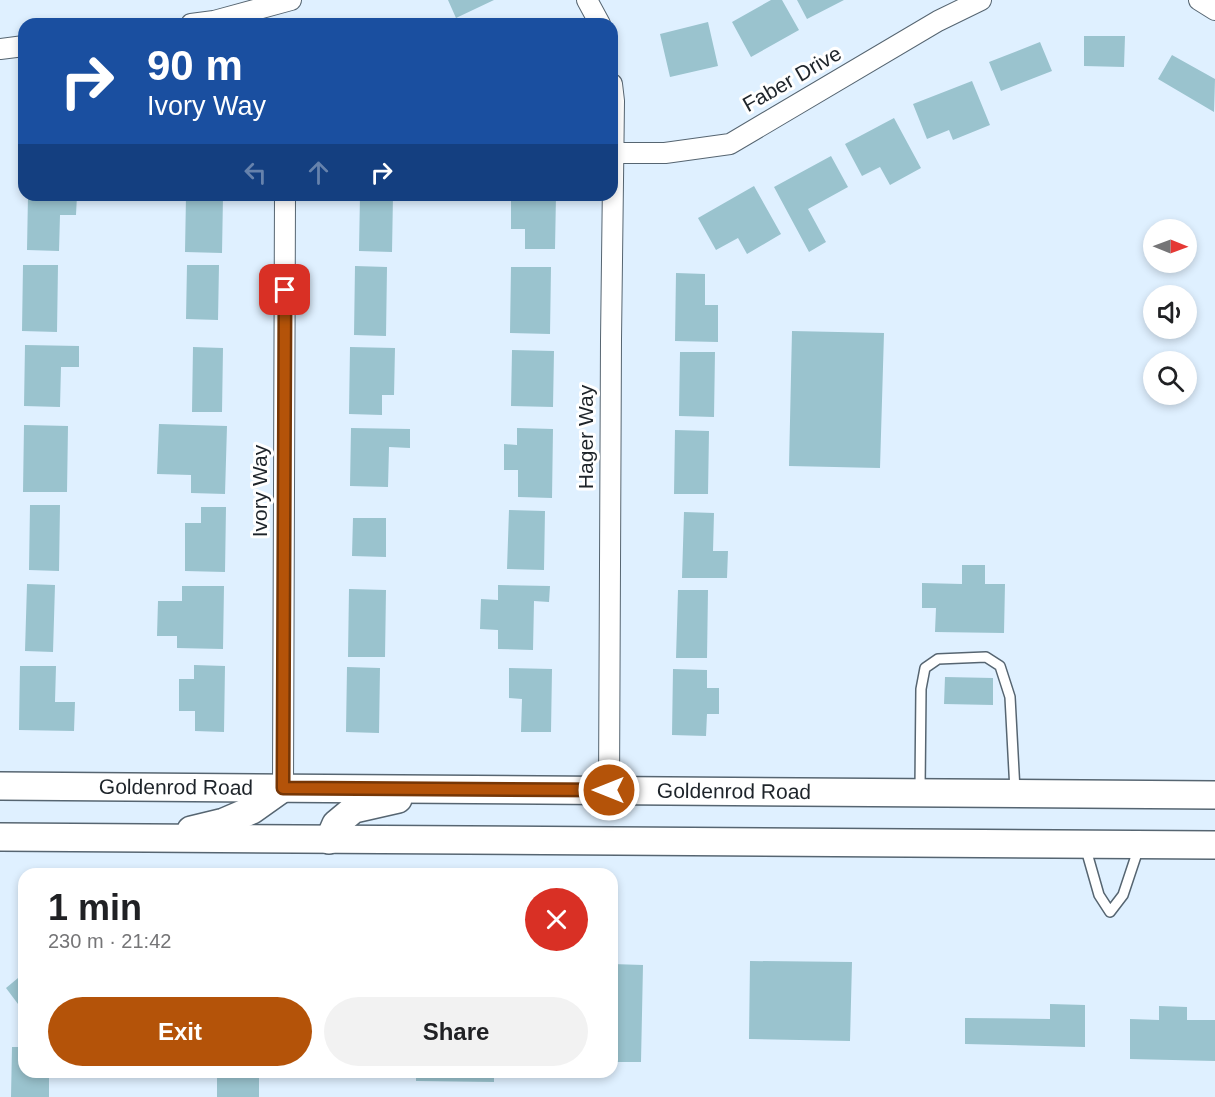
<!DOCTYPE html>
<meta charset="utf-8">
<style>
body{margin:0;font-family:Arial,sans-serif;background:#f2f2f2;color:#202124;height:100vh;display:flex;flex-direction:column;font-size:22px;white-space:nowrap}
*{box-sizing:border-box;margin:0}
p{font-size:20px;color:#757577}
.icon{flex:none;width:33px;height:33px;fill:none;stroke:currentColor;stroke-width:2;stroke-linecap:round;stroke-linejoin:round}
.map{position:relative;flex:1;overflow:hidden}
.side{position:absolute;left:18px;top:868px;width:600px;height:210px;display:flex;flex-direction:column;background:#fff;border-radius:18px;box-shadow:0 3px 9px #0003}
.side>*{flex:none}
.guide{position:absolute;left:18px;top:18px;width:600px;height:183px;border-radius:18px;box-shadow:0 3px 9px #0003;background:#1a4fa0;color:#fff;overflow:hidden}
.needle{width:39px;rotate:91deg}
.fabs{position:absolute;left:1143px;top:219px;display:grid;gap:12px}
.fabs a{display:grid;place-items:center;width:54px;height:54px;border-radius:50%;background:#fff;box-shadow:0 3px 9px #0003;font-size:30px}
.pin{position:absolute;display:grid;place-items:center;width:51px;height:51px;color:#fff;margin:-26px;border-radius:12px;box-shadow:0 3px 9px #0006}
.me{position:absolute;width:66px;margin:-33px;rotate:270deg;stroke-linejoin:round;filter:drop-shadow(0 0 4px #0008)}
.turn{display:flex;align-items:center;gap:21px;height:126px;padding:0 30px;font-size:27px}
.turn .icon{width:78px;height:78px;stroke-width:2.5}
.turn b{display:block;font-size:42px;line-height:51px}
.lanes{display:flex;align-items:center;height:57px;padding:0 30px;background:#0003;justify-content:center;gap:30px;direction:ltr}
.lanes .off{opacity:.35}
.round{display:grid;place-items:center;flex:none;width:63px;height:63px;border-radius:32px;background:#f2f2f2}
.head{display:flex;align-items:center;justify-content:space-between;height:102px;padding:0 30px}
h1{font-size:36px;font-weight:600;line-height:45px}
.primary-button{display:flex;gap:12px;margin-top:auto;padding:12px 30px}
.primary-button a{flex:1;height:69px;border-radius:36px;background:#b45309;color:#fff;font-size:24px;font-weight:600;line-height:69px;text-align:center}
.primary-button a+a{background:#f2f2f2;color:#202124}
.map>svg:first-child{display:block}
</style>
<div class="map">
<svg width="1215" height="1097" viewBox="0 0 1215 1097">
<rect width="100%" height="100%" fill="#dff0ff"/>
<path fill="#9ac3ce" d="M 448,0 L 494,0 L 456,18 Z
M 771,0 L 782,0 L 799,30 L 751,57 L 732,22 Z
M 797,0 L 844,0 L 807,19 Z
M 708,22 L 718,66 L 670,77 L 660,34 Z
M 1084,36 L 1125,36 L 1124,67 L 1084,66 Z
M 1040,42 L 1052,71 L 1001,91 L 989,62 Z
M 1172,55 L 1215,79 L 1214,112 L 1158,79 Z
M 972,81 L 990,125 L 953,140 L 949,130 L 927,139 L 913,104 Z
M 894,118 L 921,168 L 890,185 L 880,167 L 862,176 L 845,144 Z
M 831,156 L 848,187 L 808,209 L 826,242 L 809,252 L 774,187 Z
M 754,186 L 781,234 L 747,254 L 738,238 L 716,250 L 698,218 Z
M 28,195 L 77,195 L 76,215 L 60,215 L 59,251 L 27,250 Z
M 360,195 L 393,195 L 392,252 L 359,251 Z
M 511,195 L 556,195 L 555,249 L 525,249 L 525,229 L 511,229 Z
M 186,196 L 223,196 L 222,253 L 185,252 Z
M 23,265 L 58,265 L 57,332 L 22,331 Z
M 187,265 L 219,265 L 218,320 L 186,319 Z
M 355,266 L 387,267 L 386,336 L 354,335 Z
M 511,267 L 551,267 L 550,334 L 510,333 Z
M 676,273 L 705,274 L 705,305 L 718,305 L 718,342 L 675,341 Z
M 792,331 L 884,333 L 880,468 L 789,466 Z
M 25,345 L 79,346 L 79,367 L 61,367 L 60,407 L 24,406 Z
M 193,347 L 223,348 L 222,412 L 192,412 Z
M 350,347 L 395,348 L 394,395 L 382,395 L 382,415 L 349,414 Z
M 512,350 L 554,351 L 553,407 L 511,406 Z
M 680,352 L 715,352 L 714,417 L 679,416 Z
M 159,424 L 227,426 L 225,494 L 191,493 L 191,475 L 157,474 Z
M 24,425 L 68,426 L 67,492 L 23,492 Z
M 351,428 L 410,429 L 410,448 L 389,447 L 388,487 L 350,486 Z
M 517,428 L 553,429 L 552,498 L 518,497 L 518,470 L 504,470 L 504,444 L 517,445 Z
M 675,430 L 709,431 L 708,494 L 674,494 Z
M 30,505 L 60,505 L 59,571 L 29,570 Z
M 201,507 L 226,507 L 225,572 L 185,571 L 185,523 L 201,523 Z
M 509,510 L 545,511 L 544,570 L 507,569 Z
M 684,512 L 714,513 L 713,551 L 728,551 L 727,578 L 682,578 Z
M 353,518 L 386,518 L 386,557 L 352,556 Z
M 962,565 L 985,565 L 985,584 L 1005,584 L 1004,633 L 935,632 L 936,608 L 922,608 L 922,583 L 962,584 Z
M 27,584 L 55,585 L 53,652 L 25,651 Z
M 498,585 L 550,586 L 549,602 L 534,601 L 533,650 L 498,649 L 498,630 L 480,629 L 481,599 L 498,600 Z
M 182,586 L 224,586 L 223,649 L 177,648 L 177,636 L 157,636 L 158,601 L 182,601 Z
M 349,589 L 386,590 L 385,657 L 348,657 Z
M 678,590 L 708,590 L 707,658 L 676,658 Z
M 194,665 L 225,666 L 224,732 L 195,731 L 195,711 L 179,711 L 179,679 L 194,679 Z
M 20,666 L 56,666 L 55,702 L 75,702 L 74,731 L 19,730 Z
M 347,667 L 380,668 L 379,733 L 346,732 Z
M 509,668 L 552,669 L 551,732 L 521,732 L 522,699 L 509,698 Z
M 673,669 L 707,670 L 707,688 L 719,688 L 719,714 L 707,714 L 706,736 L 672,735 Z
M 945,677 L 993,678 L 993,705 L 944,704 Z
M 750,961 L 852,962 L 850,1041 L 749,1039 Z
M 612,964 L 643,965 L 641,1062 L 612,1062 Z
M 24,973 L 24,1012 L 6,988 Z
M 1050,1004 L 1085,1005 L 1085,1047 L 965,1044 L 965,1018 L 1050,1019 Z
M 1159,1006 L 1187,1007 L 1187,1020 L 1215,1020 L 1215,1061 L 1130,1059 L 1130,1019 L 1159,1020 Z
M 12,1047 L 24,1047 L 24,1072 L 49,1072 L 49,1097 L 11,1097 Z
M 217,1072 L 259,1072 L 259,1097 L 217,1097 Z
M 416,1072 L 494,1072 L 494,1082 L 416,1081 Z"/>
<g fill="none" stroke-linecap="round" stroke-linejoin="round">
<g stroke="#566571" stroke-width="12">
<path id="service" d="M 920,789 L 921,689 L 925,668 L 938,659 L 986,657 L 1000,666 L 1010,697 L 1015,791
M 1085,846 L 1099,895 L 1110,912 L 1123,895 L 1139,847"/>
</g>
<g stroke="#566571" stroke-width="22">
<path id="minor" d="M 587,0 L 600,24
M 1199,0 L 1215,10
M 191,24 L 214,21 L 291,0
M 0,49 L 24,46
M 613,153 L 665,153 L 730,144 L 938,21 L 981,0
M 283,788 L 285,195
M 609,790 L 611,340 L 614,101 L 612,84"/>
</g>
<g stroke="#566571" stroke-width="30">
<g id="secondary">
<path id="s1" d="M 0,786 L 1215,795"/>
<path d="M 191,830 L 224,822 L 252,810 L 283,788"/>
<path d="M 0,837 L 1215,845"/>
<path d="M 329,840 L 336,824 L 354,809 L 398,799"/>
</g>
</g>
<use href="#service" stroke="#fff" stroke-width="9"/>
<use href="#minor" stroke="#fff" stroke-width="20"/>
<use href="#secondary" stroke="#fff" stroke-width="27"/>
</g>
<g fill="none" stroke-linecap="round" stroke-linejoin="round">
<g stroke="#753606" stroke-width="15">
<path id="route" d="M 285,290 L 283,788 L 609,790"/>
</g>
<use href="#route" stroke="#b45309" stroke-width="10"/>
</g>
<g text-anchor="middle" stroke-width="6" stroke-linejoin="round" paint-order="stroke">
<g font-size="21" fill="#1e242a" stroke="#fff">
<text transform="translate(792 79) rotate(-30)" y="7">Faber Drive</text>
<text transform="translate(586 437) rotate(-90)" y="7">Hager Way</text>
<text transform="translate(260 491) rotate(-90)" y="7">Ivory Way</text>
<text dy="7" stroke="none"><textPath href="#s1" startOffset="176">Goldenrod Road</textPath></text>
<text dy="7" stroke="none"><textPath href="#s1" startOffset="734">Goldenrod Road</textPath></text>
</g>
</g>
</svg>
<div class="fabs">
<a><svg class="needle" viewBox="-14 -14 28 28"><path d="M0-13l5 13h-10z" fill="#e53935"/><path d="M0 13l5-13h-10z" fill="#757577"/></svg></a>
<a><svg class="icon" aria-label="sound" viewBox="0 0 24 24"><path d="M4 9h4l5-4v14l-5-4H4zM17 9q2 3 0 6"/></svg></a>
<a><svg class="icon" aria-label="search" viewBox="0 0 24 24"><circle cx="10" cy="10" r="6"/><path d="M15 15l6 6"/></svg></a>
</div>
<div class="pin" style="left:285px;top:290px;background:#d93025"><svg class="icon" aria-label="arrive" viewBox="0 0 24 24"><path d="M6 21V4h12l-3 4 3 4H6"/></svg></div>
<svg class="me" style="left:609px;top:790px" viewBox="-20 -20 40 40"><circle r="17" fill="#b45309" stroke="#fff" stroke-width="3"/><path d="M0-11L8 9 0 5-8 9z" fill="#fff"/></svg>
<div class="guide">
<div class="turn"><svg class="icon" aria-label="right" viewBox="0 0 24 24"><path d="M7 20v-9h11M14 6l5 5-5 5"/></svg><div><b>90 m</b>Ivory Way</div></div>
<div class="lanes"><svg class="icon off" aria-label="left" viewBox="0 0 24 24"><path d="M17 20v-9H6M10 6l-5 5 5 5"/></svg><svg class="icon off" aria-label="ahead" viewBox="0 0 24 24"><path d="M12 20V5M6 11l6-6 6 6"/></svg><svg class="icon" aria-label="right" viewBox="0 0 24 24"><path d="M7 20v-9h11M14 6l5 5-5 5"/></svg></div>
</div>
<section class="side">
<div class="head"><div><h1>1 min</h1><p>230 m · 21:42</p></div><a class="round" style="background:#d93025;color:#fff"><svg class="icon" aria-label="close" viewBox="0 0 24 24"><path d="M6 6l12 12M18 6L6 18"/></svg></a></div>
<div class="primary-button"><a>Exit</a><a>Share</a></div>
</section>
</div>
